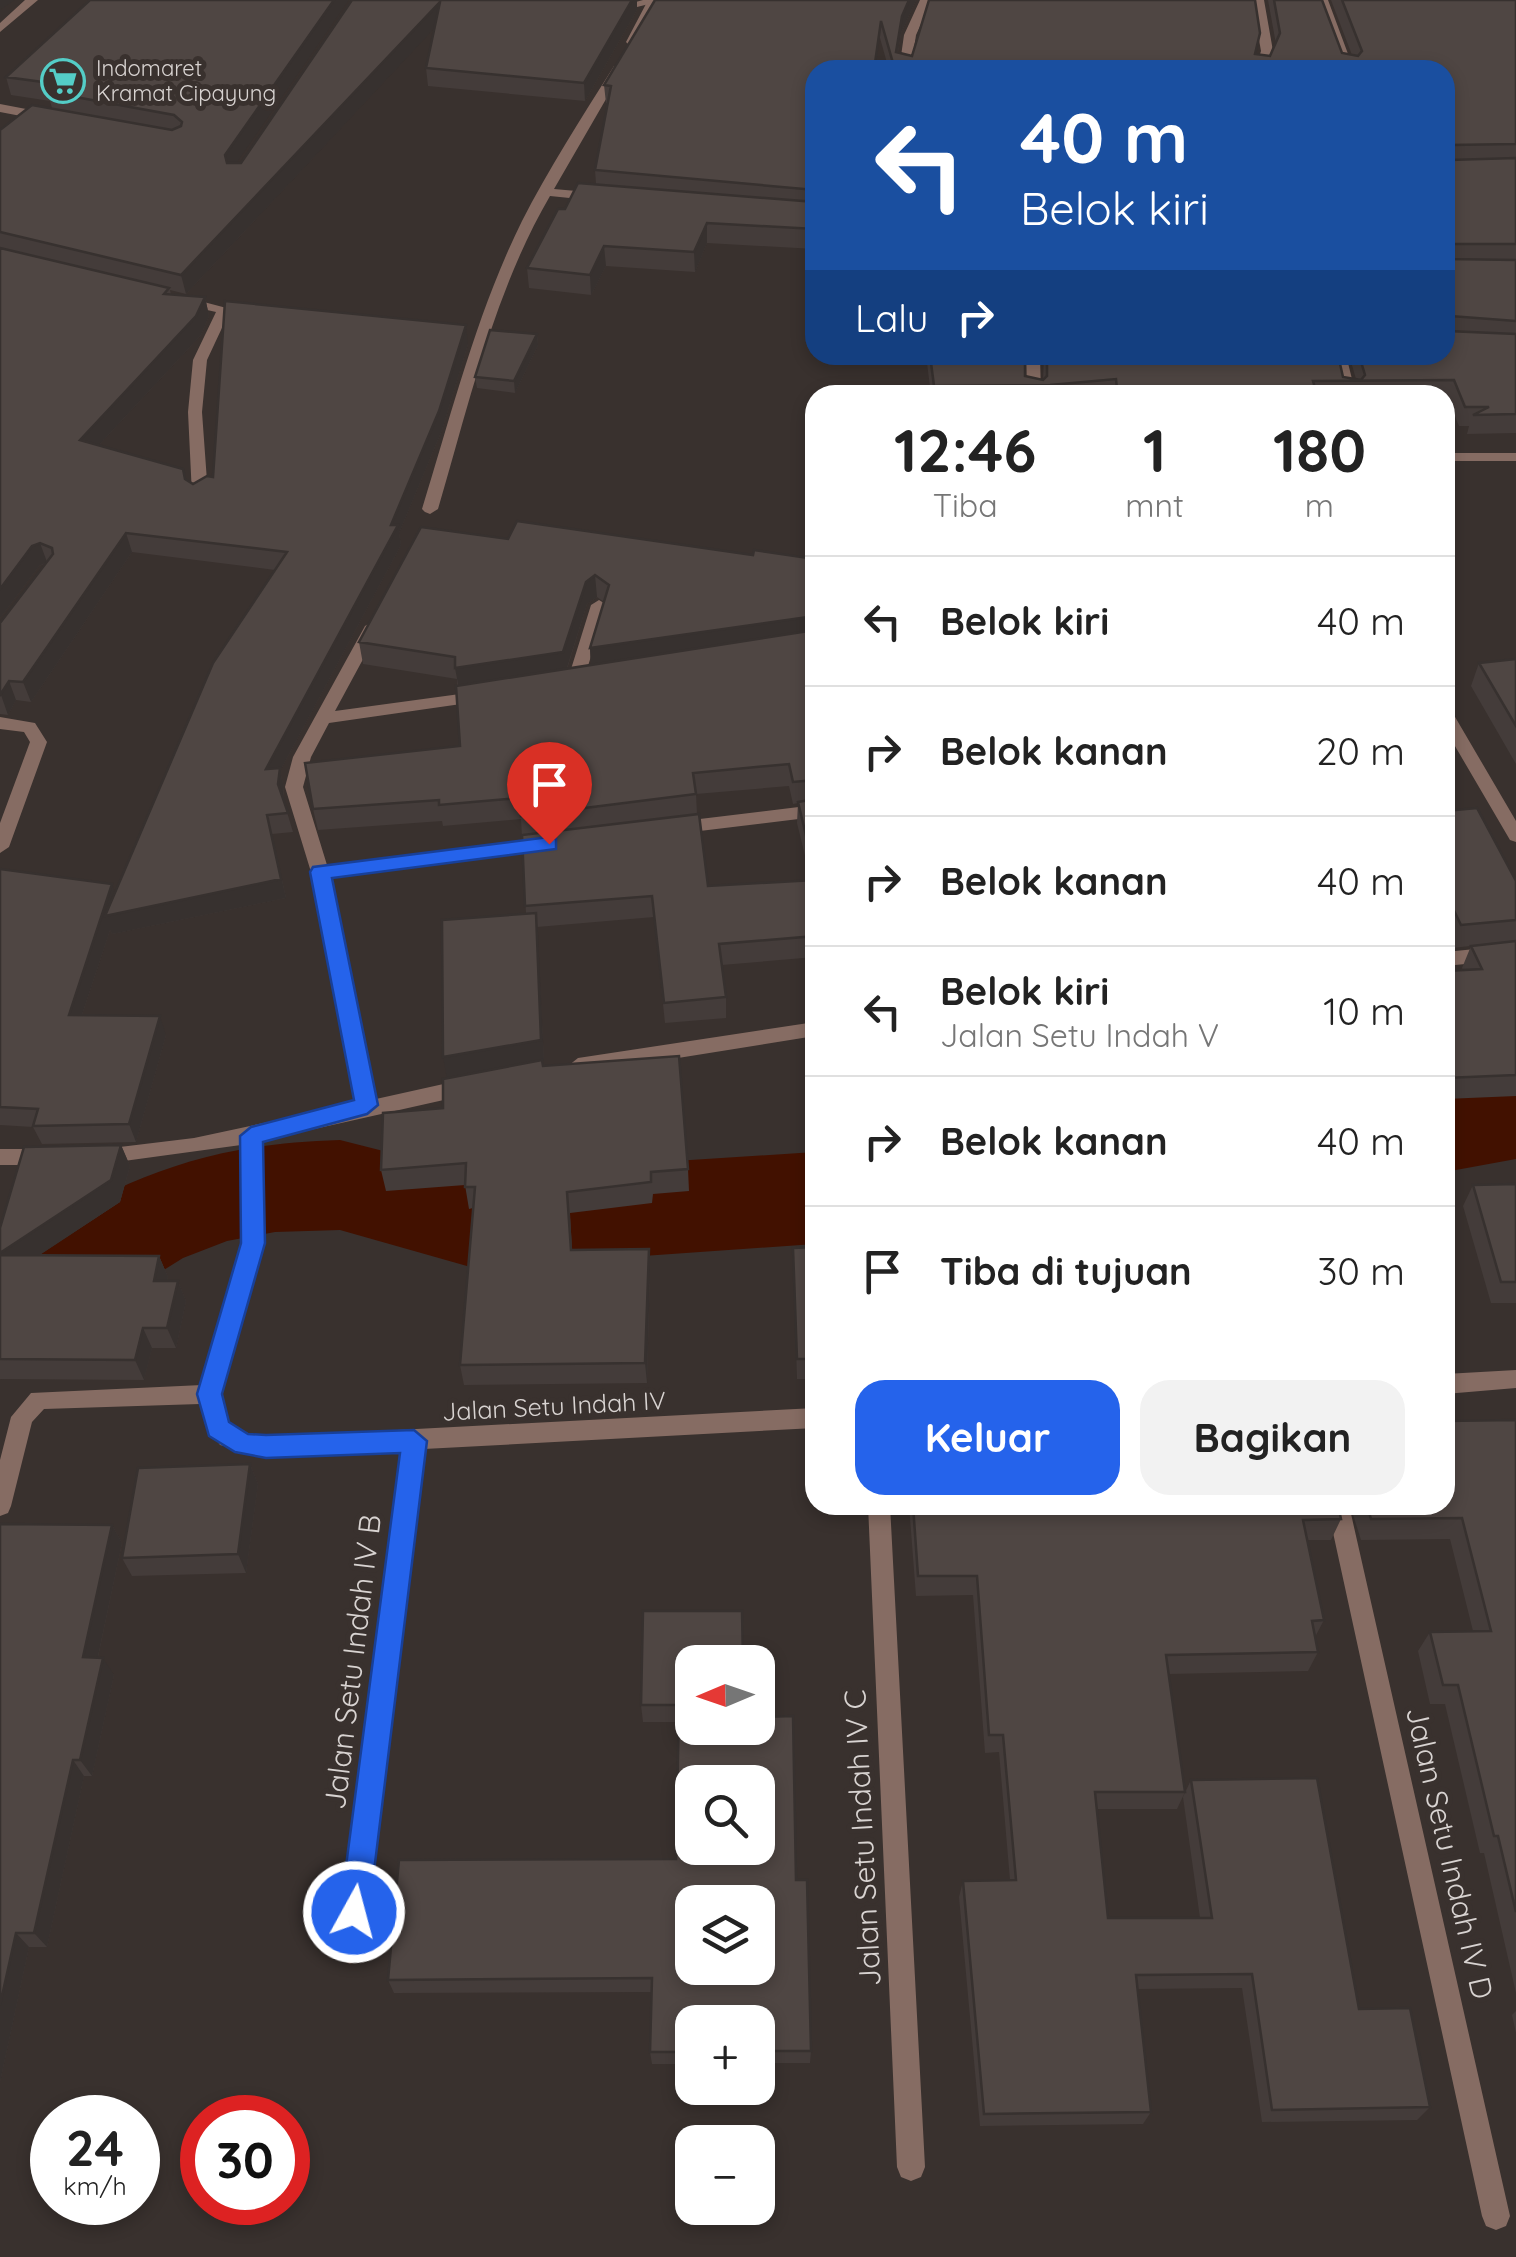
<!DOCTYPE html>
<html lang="id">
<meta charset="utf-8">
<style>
body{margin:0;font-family:Quicksand,sans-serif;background:#f2f2f2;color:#222;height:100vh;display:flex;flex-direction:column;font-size:38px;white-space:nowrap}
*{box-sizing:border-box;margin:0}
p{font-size:32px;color:#767676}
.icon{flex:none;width:55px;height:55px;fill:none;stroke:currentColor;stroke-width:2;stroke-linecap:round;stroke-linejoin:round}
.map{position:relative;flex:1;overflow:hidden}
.details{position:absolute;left:805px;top:385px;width:650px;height:1130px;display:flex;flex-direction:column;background:#fff;border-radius:30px;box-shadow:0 5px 15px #0003}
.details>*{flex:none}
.banner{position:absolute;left:805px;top:60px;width:650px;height:305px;border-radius:30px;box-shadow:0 5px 15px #0003;background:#1a4fa0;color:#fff;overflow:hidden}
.needle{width:65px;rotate:268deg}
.buttons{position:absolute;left:675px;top:1645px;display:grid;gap:20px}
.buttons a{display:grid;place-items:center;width:100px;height:100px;border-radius:20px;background:#fff;box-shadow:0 5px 15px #0003;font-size:50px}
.speed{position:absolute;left:30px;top:2095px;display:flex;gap:20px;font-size:50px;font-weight:700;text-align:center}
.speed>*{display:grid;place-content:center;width:130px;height:130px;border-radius:50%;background:#fff;box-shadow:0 5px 15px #0003;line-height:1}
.speed small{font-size:25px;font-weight:400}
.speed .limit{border:15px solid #d22;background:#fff;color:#111}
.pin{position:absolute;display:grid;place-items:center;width:85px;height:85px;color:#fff;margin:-102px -42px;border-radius:50% 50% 50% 0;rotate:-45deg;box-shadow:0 0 10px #0007}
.pin .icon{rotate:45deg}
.me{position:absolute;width:110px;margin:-55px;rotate:7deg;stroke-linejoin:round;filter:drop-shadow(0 0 8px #0008)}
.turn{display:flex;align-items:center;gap:35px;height:210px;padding:0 50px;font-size:45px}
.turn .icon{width:130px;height:130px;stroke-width:2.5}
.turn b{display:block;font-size:70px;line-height:85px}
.then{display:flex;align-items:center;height:95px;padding:0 50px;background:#0003;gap:20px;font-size:38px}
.eta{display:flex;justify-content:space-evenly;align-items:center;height:170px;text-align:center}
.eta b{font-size:60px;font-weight:700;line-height:70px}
.cta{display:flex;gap:20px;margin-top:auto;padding:20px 50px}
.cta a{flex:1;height:115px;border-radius:30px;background:#2563eb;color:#fff;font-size:40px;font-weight:700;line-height:115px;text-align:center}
.cta a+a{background:#f2f2f2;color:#222}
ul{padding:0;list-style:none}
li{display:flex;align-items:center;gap:30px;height:130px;padding:0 50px;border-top:2px solid #e0e0e0}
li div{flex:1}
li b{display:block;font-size:38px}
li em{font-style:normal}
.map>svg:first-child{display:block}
</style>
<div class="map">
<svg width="1516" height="2257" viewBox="0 0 1516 2257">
<rect width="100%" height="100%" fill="#39312e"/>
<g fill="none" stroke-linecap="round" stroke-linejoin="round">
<path fill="#421100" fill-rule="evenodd" d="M 1516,1073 L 1516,1159 L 1445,1172 L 1445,1086 Z
M 340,1140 L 474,1174 L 815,1152 L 815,1244 L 474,1268 L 340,1230 L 275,1232 L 227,1241 L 183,1258 L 42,1346 L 0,1361 L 0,1252 C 122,1181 196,1144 340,1140 Z"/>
<path fill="#866c63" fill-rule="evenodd" d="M 920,0 L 932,0 L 916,35 L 911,70 L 899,70 L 904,35 Z
M 1252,0 L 1264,0 L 1273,51 L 1267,70 L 1255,70 L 1261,51 Z
M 1316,0 L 1328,0 L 1354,70 L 1342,70 Z
M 647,2 L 657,4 L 636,44 L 628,44 L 626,42 Z
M 614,66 L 624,68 L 554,189 L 599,193 L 605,197 L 599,201 L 550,196 C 494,292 469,404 438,509 L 430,514 L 425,512 L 422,509 C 452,412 477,312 522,221 C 548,170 582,117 614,66 Z
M 0,104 L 47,113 L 53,117 L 47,121 L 0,112 Z
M 181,296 L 257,316 L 250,320 L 228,315 L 207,360 L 202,412 L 208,495 L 200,500 L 192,495 L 188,412 L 193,360 L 216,312 L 176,303 L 174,300 Z
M 1026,355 L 1040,355 L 1041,395 L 1027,395 Z
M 1332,355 L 1346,355 L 1356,395 L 1342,395 Z
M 1445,453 L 1516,453 L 1516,461 L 1445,461 Z
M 599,600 L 607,605 L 583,682 L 575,687 L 569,686 L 567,682 L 591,605 Z
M 373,621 L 381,626 L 335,711 L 482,691 L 490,696 L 482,701 L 329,723 L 311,757 L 303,787 L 327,865 L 547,838 L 556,844 L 547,850 L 330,877 L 376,1099 L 466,1079 L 476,1087 L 466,1095 L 261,1141 L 263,1243 L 221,1394 L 224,1414 L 235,1430 L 266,1437 L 815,1408 L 815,1428 L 424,1449 L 363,1951 L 359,1960 L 350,1964 L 341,1960 L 337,1951 L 402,1450 L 266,1457 L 220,1445 L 205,1424 L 200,1404 L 44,1409 L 32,1422 L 11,1506 L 8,1513 L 0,1516 L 0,1460 L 11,1417 L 31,1393 L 202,1385 L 243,1243 L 241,1145 L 102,1164 L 95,1162 L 92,1156 L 95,1150 L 194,1138 L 357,1103 L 311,872 L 285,787 L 293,757 L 365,626 Z
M 1445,708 L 1451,710 L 1516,821 L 1516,842 L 1510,840 L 1445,729 Z
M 0,717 L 35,723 L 47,742 L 9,847 L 0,853 L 0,823 L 30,742 L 24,732 L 0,729 Z
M 815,805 L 815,817 L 675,834 L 666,828 L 675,822 Z
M 1516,945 L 1516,959 L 1445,966 L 1445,952 Z
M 815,1022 L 815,1036 L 578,1074 L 568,1066 L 578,1058 Z
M 0,1149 L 48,1149 L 55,1151 L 58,1157 L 55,1163 L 48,1165 L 0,1165 Z
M 1516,1370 L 1516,1388 L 1445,1394 L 1445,1374 Z
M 868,1505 L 890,1505 L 925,2167 L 921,2177 L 911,2181 L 901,2177 L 897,2167 Z
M 1327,1505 L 1349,1505 L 1510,2216 L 1506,2226 L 1496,2230 L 1486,2226 L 1482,2216 Z"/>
<path fill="#866c63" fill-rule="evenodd" d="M 25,0 L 38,0 L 0,32 L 0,23 Z
M 643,0 L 665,0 L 613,13 L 607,10 Z"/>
</g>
<path fill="#443c3a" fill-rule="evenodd" d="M 90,0 L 237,163 L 241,163 L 352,0 L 637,0 L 637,10 L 585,101 L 428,86 L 426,68 L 434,28 L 186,294 L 170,290 L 171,295 L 205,297 L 209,316 L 201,335 L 98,446 L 186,479 L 193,484 L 213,477 L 468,344 L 442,430 L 399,533 L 401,545 L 280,771 L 284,787 L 283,799 L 293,832 L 272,834 L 286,898 L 112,934 L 110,930 L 82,1015 L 166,1035 L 136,1142 L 42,1144 L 33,1127 L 0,1125 L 0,869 L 115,892 L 275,570 L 132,552 L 31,702 L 16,700 L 8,715 L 0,714 L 0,623 L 46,563 L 39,566 L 0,618 L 0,130 L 52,108 L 50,101 L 11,95 L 6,77 Z
M 655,0 L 916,0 L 901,33 L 898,52 L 912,56 L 1256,54 L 1270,56 L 1276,44 L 1268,0 L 1322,0 L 1342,53 L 1352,55 L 1331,0 L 1516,0 L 1516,433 L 1467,434 L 1469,426 L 1459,426 L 1448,400 L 1445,400 L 1445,395 L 931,395 L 926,355 L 1025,355 L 1025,376 L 1043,380 L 1044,355 L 1338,355 L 1343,377 L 1356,379 L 1349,355 L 1445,355 L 1445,70 L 889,70 L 880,38 L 815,70 L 815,249 L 707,243 L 695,272 L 606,266 L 591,295 L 529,288 L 527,268 L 565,209 L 596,184 L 595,170 L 607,103 L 606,103 L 604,85 Z
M 537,334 L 538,345 L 515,393 L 477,388 L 475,377 Z
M 508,539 L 815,559 L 815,957 L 722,965 L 726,997 L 726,1018 L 665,1023 L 654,917 L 537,927 L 544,1061 L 542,1062 L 543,1066 L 688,1169 L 689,1191 L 653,1194 L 652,1203 L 570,1213 L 572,1250 L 649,1249 L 650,1270 L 647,1383 L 464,1385 L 460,1365 L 473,1208 L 469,1209 L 465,1185 L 386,1191 L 381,1170 L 443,1108 L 447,1078 L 526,913 L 521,819 L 443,826 L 442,821 L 318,830 L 313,809 L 460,746 L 457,679 L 363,664 L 359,642 ZM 597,597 L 604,602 L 590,648 L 591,665 L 567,669 L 587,604 ZM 789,786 L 793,804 L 798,803 L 797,823 L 811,880 L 708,886 L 697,814 L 696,794 Z
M 1516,659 L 1516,764 L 1471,686 L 1479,663 Z
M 1445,811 L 1516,881 L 1516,1096 L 1445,1099 L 1445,971 L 1463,970 L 1462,968 L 1471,946 L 1516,941 L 1452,948 L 1445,932 Z
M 121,1145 L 130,1166 L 120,1202 L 39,1255 L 159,1256 L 168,1277 L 167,1281 L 178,1281 L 186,1301 L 176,1348 L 152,1348 L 144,1380 L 0,1379 L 0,1228 Z
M 1516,1184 L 1516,1303 L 1491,1303 L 1463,1206 L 1473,1185 Z
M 815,1247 L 815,1379 L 797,1379 L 793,1248 Z
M 1516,1420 L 1516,1993 L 1484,1853 L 1480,1853 L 1445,1704 L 1430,1704 L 1418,1651 L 1430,1632 L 1473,1631 L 1450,1539 L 1361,1540 L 1350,1505 L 1445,1505 Z
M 250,1464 L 258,1484 L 246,1573 L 132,1576 L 122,1558 Z
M 909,1505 L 1338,1505 L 1341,1519 L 1331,1540 L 1307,1540 L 1324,1620 L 1315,1637 L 1318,1652 L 1308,1671 L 1169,1674 L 1185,1792 L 1177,1809 L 1096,1809 L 1108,1918 L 1200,1918 L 1183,1797 L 1191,1780 L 1430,2107 L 1417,2120 L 1262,2122 L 1242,1988 L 1137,1989 L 1151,2112 L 1143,2124 L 980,2126 L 959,1897 L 963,1881 L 1010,1880 L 999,1752 L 985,1753 L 973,1595 L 916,1596 Z
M 0,1524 L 112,1525 L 122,1543 L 98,1657 L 114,1675 L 92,1776 L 84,1776 L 47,1947 L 29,1947 L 0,2082 Z
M 692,1662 L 796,1880 L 811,2051 L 810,2063 L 758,2063 L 758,2022 L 692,2022 L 692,2064 L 652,2064 L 650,2052 L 652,1992 L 394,1993 L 388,1980 L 676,1859 L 678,1722 L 643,1722 L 641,1705 Z
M 1516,2011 L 1516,2033 L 1512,2015 Z"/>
<path fill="#37312f" d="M 0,0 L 15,0 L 0,10 Z
M 334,0 L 349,0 L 229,174 L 225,155 Z
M 632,0 L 637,0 L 637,10 L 585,101 L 584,83 Z
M 909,0 L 916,0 L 901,33 L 895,69 L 902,16 Z
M 440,2 L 442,20 L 186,294 L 181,275 Z
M 707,223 L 707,243 L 695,272 L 694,252 Z
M 604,246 L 606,266 L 591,295 L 590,275 Z
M 205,297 L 209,316 L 201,335 L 85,460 L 80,440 Z
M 466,325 L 468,344 L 442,430 L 399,533 L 401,545 L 280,771 L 284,787 L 282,803 L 278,784 L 266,769 L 391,525 Z
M 537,334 L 538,345 L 515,393 L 514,381 Z
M 126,533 L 132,552 L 31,702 L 23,682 Z
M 40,543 L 47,562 L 39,566 L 0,618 L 0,589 L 32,546 Z
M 595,575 L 597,597 L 587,604 L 565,674 L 459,689 L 455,668 Z
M 815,616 L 814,637 L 591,669 L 590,648 Z
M 9,681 L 16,700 L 8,715 L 1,695 Z
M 267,815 L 286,898 L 112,934 L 110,930 L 76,1033 L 69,1015 L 112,884 L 119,903 Z
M 536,913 L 538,935 L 544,1061 L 447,1079 L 443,1057 Z
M 160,1016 L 166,1035 L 136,1142 L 129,1124 Z
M 121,1145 L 130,1166 L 120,1202 L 8,1276 L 0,1261 L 0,1253 Z
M 649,1249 L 650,1270 L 647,1383 L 645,1363 Z
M 159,1256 L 168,1277 L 162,1301 L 154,1281 Z
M 178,1281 L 186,1301 L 176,1348 L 167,1328 Z
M 143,1328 L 152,1348 L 144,1380 L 135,1360 Z
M 250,1464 L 258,1484 L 246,1573 L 238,1554 Z
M 112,1525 L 122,1543 L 94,1675 L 83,1657 Z
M 103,1658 L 114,1675 L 92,1776 L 80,1760 Z
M 73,1760 L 84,1776 L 47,1947 L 34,1933 Z
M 16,1933 L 29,1947 L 0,2082 L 0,2005 Z"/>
<path fill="#4f4643" stroke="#37312f" stroke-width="2.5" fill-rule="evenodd" d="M 90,0 L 334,0 L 225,155 L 227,163 L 241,163 L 352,0 L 632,0 L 584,83 L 426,68 L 440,2 L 181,275 L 0,232 L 0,130 L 32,105 L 172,130 L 181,126 L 182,122 L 174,115 L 48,92 L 58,84 L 6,77 Z
M 655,0 L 909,0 L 902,16 L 896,52 L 912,56 L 929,0 L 1255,0 L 1260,33 L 1255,54 L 1270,56 L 1280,33 L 1274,0 L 1322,0 L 1342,53 L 1358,56 L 1362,51 L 1342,0 L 1516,0 L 1516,144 L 1450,145 L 1446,149 L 1450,160 L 1516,158 L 1516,244 L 1450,244 L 1448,259 L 1516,260 L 1516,321 L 1451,316 L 1448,331 L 1516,334 L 1516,414 L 1473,415 L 1489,407 L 1465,407 L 1454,380 L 1313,381 L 1317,395 L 1224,395 L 1223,391 L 1117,389 L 1116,379 L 1050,385 L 934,386 L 930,355 L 1025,355 L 1025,376 L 1043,380 L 1047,376 L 1047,355 L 1338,355 L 1343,377 L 1361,380 L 1365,375 L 1359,355 L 1445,355 L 1445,70 L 1122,70 L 1096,68 L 1095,70 L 895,70 L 881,21 L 874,70 L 815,70 L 815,190 L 595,170 L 611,86 L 604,85 Z
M 578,183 L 815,202 L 815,229 L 707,223 L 694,252 L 604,246 L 590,275 L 527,268 L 558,209 L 565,209 Z
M 0,248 L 169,288 L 164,294 L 205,297 L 196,316 L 80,440 L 183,469 L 185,479 L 193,484 L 207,476 L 213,477 L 225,301 L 466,325 L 439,411 L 391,525 L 398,525 L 266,769 L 280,768 L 278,784 L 288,813 L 267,815 L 281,879 L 105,916 L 213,663 L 287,552 L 126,533 L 23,682 L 9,681 L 0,695 L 0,623 L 53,554 L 52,548 L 40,543 L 32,546 L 0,589 Z
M 490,330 L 537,334 L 514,381 L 475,377 Z
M 517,521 L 753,555 L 754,550 L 815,559 L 815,616 L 590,648 L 609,585 L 595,575 L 586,582 L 563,652 L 455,668 L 455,657 L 359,642 L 421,527 L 508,539 Z
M 815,630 L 815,780 L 793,782 L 789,764 L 693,773 L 696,794 L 521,816 L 520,798 L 439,805 L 439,800 L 313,809 L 305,763 L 460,746 L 456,686 Z
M 1516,659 L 1516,726 L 1479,663 Z
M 815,799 L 815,873 L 798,802 Z
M 1477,808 L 1516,881 L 1516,920 L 1461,925 L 1445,892 L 1445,811 Z
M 699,814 L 708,886 L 815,880 L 815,936 L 719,944 L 726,997 L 664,1003 L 652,896 L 525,906 L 522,835 Z
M 0,869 L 112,884 L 69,1015 L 160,1016 L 129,1124 L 33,1126 L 38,1109 L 0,1107 Z
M 536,913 L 541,1040 L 443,1057 L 442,920 Z
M 1516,941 L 1516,1075 L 1445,1078 L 1445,971 L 1482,969 L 1471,946 Z
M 679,1056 L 688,1169 L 651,1172 L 651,1182 L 567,1192 L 571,1250 L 649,1249 L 645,1363 L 460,1365 L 475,1187 L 465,1187 L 466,1163 L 381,1170 L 383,1113 L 443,1108 L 443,1079 L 464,1075 L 542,1060 L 543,1066 Z
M 121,1145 L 111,1180 L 0,1253 L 0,1228 L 24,1147 Z
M 1516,1184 L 1516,1282 L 1501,1282 L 1473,1185 Z
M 815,1247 L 815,1359 L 797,1359 L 793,1248 Z
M 0,1255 L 159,1256 L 154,1281 L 178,1281 L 167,1328 L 143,1328 L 135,1360 L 0,1359 Z
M 1516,1420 L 1516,1912 L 1498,1836 L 1494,1836 L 1458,1685 L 1443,1685 L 1430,1632 L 1491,1631 L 1462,1518 L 1371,1519 L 1367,1505 L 1445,1505 L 1445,1421 Z
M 250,1464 L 238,1554 L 122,1558 L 138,1468 Z
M 913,1505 L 1338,1505 L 1341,1519 L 1303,1520 L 1324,1620 L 1312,1621 L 1318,1652 L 1166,1655 L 1185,1792 L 1095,1792 L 1108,1918 L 1212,1918 L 1191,1780 L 1317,1778 L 1359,2009 L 1410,2008 L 1430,2107 L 1272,2110 L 1252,1974 L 1136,1975 L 1151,2112 L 984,2114 L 963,1881 L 1016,1880 L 1003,1735 L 989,1735 L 977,1576 L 918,1576 Z
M 0,1524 L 112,1525 L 83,1657 L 103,1658 L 80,1760 L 73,1760 L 34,1933 L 16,1933 L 0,2005 Z
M 643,1611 L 742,1611 L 743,1662 L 692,1662 L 692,1728 L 758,1728 L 758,1717 L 793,1716 L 796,1880 L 807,1880 L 811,2051 L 758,2051 L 758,2022 L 692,2022 L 692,2052 L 650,2052 L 652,1978 L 388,1980 L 399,1860 L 676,1859 L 679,1705 L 641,1705 ZM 692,1782 L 758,1782 L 758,1848 L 692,1848 ZM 692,1902 L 758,1902 L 758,1968 L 692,1968 Z"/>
<path fill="#2563eb" stroke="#184099" stroke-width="2.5" d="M 549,837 L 556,839 L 556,849 L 332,878 L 378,1105 L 367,1114 L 263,1142 L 265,1243 L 222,1394 L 229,1422 L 248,1434 L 266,1435 L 414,1430 L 427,1441 L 369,1912 L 365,1922 L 354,1927 L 344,1922 L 340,1912 L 400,1453 L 266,1458 L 235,1452 L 209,1436 L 197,1394 L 241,1243 L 240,1136 L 251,1127 L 354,1100 L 310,872 L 313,867 Z"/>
<defs>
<g id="supermarket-ring" transform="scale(2.25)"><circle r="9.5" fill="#39312e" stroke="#54cdc7" stroke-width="1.5"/><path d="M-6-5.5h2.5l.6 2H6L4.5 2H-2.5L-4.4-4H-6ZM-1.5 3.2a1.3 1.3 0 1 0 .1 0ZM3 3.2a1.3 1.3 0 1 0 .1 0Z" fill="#54cdc7"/></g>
</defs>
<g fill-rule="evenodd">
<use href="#supermarket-ring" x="63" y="81"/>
</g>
<g text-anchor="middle" stroke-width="10" stroke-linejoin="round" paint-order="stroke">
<g font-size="22" fill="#d8d3d1" stroke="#39312e" text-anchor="start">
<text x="96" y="76">Indomaret<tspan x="96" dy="25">Kramat Cipayung</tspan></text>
</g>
<g font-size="25" fill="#d8d3d1" stroke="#39312e">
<text transform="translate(554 1406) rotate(-3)" y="9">Jalan Setu Indah IV</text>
</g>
<g font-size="30" fill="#d8d3d1" stroke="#39312e">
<text transform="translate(353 1662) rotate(-83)" y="10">Jalan Setu Indah IV B</text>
<text transform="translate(863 1838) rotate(-93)" y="10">Jalan Setu Indah IV C</text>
<text transform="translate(1449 1853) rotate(77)" y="10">Jalan Setu Indah IV D</text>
</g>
</g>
</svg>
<div class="buttons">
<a><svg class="needle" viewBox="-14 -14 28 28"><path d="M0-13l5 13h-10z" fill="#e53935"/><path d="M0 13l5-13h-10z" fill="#767676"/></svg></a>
<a><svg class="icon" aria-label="search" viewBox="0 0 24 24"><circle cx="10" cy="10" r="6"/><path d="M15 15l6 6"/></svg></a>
<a><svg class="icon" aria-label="layers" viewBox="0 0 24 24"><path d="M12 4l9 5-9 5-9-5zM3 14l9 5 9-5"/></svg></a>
<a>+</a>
<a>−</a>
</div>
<div class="speed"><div>24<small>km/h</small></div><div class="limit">30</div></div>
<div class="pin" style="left:549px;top:844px;background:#d93025"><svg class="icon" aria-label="arrive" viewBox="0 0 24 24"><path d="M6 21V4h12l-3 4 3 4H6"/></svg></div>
<svg class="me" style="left:354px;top:1912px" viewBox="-20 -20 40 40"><circle r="17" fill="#2563eb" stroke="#fff" stroke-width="3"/><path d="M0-11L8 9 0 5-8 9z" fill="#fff"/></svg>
<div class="banner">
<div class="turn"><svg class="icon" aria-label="left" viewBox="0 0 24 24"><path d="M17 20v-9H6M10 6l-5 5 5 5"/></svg><div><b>40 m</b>Belok kiri</div></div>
<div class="then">Lalu<svg class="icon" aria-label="right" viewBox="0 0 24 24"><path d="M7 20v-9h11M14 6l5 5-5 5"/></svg></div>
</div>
<section class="details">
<div class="eta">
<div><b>12:46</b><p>Tiba</p></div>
<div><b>1</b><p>mnt</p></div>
<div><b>180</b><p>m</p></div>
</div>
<ul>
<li><svg class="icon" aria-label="left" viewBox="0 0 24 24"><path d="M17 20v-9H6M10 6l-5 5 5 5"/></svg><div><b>Belok kiri</b></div><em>40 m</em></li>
<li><svg class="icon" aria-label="right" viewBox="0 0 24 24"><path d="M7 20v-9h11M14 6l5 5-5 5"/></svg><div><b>Belok kanan</b></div><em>20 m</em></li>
<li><svg class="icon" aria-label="right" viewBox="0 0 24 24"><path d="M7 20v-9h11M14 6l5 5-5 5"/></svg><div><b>Belok kanan</b></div><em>40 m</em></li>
<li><svg class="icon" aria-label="left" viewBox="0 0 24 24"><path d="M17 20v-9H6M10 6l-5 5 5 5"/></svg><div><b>Belok kiri</b><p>Jalan Setu Indah V</p></div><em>10 m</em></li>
<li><svg class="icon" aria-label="right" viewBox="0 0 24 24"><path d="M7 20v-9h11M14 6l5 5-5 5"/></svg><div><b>Belok kanan</b></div><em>40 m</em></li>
<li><svg class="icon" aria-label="arrive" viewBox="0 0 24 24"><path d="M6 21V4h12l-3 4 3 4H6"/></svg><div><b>Tiba di tujuan</b></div><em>30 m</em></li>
</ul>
<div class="cta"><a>Keluar</a><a>Bagikan</a></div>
</section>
</div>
